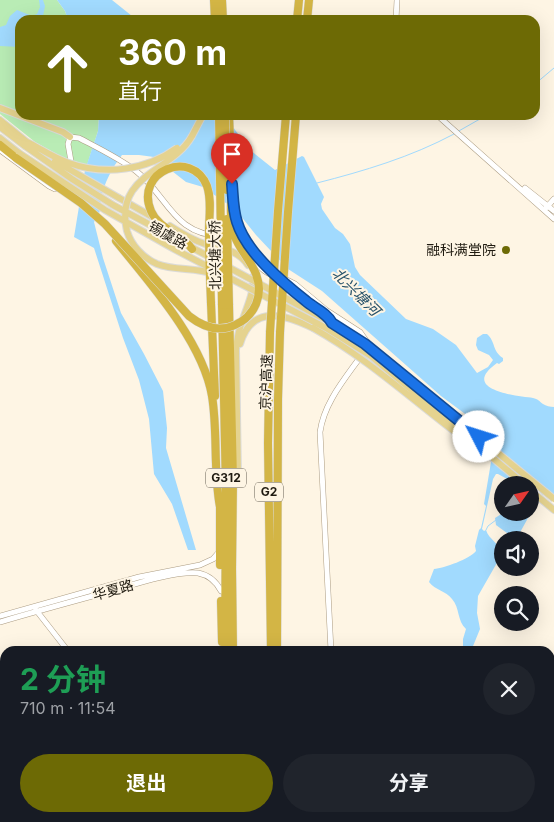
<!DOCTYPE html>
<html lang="zh">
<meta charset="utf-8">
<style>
body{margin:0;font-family:Inter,"Noto Sans SC",sans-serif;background:#20242c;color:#f1f3f6;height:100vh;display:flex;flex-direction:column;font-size:19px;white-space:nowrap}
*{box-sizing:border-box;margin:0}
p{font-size:16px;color:#9ea1a6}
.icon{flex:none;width:28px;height:28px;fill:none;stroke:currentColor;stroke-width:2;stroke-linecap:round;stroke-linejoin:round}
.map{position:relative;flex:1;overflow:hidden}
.details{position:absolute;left:0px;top:646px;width:555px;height:176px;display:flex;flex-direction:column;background:#171b24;border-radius:15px 15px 0 0;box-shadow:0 5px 20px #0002}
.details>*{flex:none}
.banner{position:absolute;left:15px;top:15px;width:525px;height:105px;border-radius:15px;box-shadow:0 5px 20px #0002;background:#6d6a05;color:#fff;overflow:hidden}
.needle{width:32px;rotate:56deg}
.buttons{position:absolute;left:494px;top:476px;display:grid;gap:10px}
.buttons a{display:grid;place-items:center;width:45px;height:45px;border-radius:50%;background:#171b24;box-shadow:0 5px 20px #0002;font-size:25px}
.pin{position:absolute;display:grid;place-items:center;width:42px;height:42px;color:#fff;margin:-51px -21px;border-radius:50% 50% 50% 0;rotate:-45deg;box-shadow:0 0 5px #0007}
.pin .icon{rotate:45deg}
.me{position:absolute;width:55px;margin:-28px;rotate:310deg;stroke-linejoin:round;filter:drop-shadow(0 0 4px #0008)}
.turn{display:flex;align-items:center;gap:18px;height:105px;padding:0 20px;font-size:22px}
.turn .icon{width:65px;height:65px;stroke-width:2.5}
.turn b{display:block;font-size:35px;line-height:42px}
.round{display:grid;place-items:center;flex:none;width:52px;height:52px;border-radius:26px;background:#20242c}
.head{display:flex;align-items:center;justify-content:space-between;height:85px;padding:0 20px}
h1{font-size:30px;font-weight:700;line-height:38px;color:#1e9e55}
.button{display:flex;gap:10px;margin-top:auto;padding:10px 20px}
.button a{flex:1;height:58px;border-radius:30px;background:#6d6a05;color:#fff;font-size:20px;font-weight:700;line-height:58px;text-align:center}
.button a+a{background:#20242c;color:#f1f3f6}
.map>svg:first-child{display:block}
</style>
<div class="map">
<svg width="554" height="822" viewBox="0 0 554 822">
<rect width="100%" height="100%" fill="#fef5e4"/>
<path fill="#b9ecb5" d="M 0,0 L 57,0 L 65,11 L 68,20 L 20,20 L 20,115 L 99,115 L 98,131 L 87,165 L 62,157 L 35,142 L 0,114 Z"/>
<path fill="#a1dafe" d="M 39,0 L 43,0 L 45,6 L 43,16 L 37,20 L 20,20 L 20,47 L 0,46 L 0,27 L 6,25 L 10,16 L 17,10 L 32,16 L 37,14 L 40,7 Z
M 57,0 L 112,0 L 137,20 L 68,20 L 65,11 Z
M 99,115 L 224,115 L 250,150 L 275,170 L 302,156 L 304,157 L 324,197 L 321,204 L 322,209 L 335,228 L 343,234 L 350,244 L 355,267 L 360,275 L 406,319 L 433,329 L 456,345 L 477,373 L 488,367 L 493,360 L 489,355 L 478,350 L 476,345 L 477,338 L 483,334 L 487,334 C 496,342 492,351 503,358 L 503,361 L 499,364 L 497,363 C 459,390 516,396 533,398 C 538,399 539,401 543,404 C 546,406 550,407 554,407 L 554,495 L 549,493 L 543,495 L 528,481 L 525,481 L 521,485 L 510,485 L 509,480 L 498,474 L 496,474 L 493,479 L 482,529 L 484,531 L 486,530 C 489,540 500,543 502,554 L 478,596 L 477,613 L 480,629 L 471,651 L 463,651 L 463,639 L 466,629 C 457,621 460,608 452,599 C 446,591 435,590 429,582 L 434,569 C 444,568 470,559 476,551 L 475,546 L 479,530 L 481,528 L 486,506 L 484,504 L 491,462 L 484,437 L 476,422 L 441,396 L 322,291 L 288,269 L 256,235 L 236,210 L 203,187 L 186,182 L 154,157 L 139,155 L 122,155 C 112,168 104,183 101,199 C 99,212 102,210 94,222 L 103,258 L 121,313 L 144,354 L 163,391 L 167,428 L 166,448 L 196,550 L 188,550 L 172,504 L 154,474 L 149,419 L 139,380 L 123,338 L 94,248 L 74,237 L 85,170 L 98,131 Z
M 530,496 L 533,513 L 528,518 L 518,536 L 507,533 L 496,525 L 495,518 L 503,513 L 530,512 Z"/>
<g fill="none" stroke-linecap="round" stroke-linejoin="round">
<path stroke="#a1dafe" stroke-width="1" d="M 535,84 L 554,68
M 457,132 L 487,115
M 317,183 C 364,171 411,157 454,134
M 486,530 L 488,526 L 496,520"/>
<g stroke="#ac9c82" stroke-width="6">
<path id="minor" d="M 396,20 L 397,0
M 437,115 L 554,219
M 0,150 L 49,186 L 55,189 L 59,188
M 72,167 L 68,144 L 70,137 L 79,138 C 98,148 119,158 136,171 C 168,196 173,235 222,236
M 525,188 L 554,211
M 546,208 L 554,199
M 235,238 C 253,247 253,270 275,276
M 283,278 L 295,284 L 326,310 L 360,332 L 367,342 L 367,347
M 36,610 L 68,651
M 0,616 L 139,577 L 200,565 L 213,559 L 220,551
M 0,622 C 37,611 74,601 111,591 C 135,584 174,571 198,573 C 209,575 216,581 221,591
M 331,651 L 320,432 C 324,403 344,380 361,356
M 197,818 L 201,822"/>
</g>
<g stroke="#dbdbd9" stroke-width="8">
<path id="major" d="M 0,108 L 63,132 L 70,137
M 0,120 L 27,142
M 0,127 L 25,146
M 192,136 L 203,115
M 0,138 L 19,153
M 119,198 L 156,219
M 170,226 C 181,233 192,240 205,244 C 222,249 237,249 248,265
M 240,344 C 252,304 285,314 313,328
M 233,480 L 238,477 L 236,350 C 237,339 239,329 243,319 C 248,304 254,293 253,277
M 530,490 L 554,510
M 550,678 L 554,675
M 550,686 L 554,682
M 550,773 L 554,772
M 550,779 L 554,778
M 521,818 L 523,822
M 526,818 L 527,822
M 319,822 L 334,818
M 417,822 L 428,818
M 427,822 L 437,818"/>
</g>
<g stroke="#dbdbd9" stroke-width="9">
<path id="highway" d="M 214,0 L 215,20
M 222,0 L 223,20
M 297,20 L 299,0
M 307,20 L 309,0
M 229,115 L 232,184
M 0,145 L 16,158
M 116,241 C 150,283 203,342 212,396 C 218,433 213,470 220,507
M 211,303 L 215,396
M 222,305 L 226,492 L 225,651
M 229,305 L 233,480 L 232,569 L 233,651
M 270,332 L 268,443 L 271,651
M 220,504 L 220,565
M 221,601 L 222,642
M 277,651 L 278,399 L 280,332
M 216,822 L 216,818
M 224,822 L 224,818
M 265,822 L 265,818
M 274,822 L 274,818"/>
</g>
<use href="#minor" stroke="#fff" stroke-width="5"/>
<use href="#major" stroke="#e5d38f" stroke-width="6"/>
<use href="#highway" stroke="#d3b545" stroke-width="8"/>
<g stroke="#dbdbd9" stroke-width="8" stroke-linecap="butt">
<path id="major-bridge" d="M 192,136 C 171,173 114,174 127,231 C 131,245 143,258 157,264 C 175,271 195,267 214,274
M 27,142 C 41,149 54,158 69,163 C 105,176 147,170 177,148
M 25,146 L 72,179 L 113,205 L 332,323 L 365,344 L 554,499
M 19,153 L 105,210 L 174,249 L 326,328 L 371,356 L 525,485
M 55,161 L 119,198
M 313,328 C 365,357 408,396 455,432
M 337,822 L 351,818"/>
</g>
<g stroke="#dbdbd9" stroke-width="9" stroke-linecap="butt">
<path id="highway-bridge" d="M 219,115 L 222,305
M 225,115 L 227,190
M 16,158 L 81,203 L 105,224 L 189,316 C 203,327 218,333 235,325 C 255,316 264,295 256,274 C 251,261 240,250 235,237 C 229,220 231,202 232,184
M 234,210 C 243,249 276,277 306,301 C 314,308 327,313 332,323
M 227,219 L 229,305
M 192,249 C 182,233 159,230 151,211 C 134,171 192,148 207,186 C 212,200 209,216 209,231 C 209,255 210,279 211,303
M 270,332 L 278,211 L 286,115
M 280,332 L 288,212 L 296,115"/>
</g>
<use href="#major-bridge" stroke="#e5d38f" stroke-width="6"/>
<use href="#highway-bridge" stroke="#d3b545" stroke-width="8"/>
</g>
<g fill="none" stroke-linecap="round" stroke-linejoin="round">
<g stroke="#114b97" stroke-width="12">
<path id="route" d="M 232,184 C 233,196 233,210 237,222 C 246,252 282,282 306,301 C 314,308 327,313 332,323 L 365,344 L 479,437"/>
</g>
<use href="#route" stroke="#1a73e8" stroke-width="9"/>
</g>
<circle fill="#6d6a05" stroke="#fef5e4" stroke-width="2" cx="506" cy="250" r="5"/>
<g text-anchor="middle" stroke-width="4" stroke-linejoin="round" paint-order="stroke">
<g fill="#fef5e4" stroke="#635c50" stroke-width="1">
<rect x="206" y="468.5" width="40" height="19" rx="4"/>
<rect x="255" y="482.5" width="28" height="19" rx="4"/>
</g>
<g font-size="12" font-weight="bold" fill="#201b11">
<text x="226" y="482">G312</text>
<text x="269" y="496">G2</text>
</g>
<g font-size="14" fill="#201b11" stroke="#fef5e4">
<text transform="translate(168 235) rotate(29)" y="5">锡虞路</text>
<text transform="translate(215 255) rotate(-91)" y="5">北兴塘大桥</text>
<text transform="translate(266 382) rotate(-88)" y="5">京沪高速</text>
<text transform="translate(113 590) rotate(-16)" y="5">华夏路</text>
</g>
<g font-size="14" fill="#201b11" stroke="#fef5e4" text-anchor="end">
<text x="496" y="255">融科满堂院</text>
</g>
<g font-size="15" font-style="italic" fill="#27526a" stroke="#fef5e4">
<text transform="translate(356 292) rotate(45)" y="5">北兴塘河</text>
</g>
</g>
</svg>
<div class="buttons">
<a><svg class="needle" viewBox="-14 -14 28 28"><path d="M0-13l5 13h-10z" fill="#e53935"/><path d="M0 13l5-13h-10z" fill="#9ea1a6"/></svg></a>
<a><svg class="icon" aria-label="sound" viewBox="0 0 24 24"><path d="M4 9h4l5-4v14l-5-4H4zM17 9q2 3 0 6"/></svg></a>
<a><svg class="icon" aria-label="search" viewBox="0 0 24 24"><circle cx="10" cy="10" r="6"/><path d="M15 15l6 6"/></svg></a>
</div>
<div class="pin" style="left:232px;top:184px;background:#d93025"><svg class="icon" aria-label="arrive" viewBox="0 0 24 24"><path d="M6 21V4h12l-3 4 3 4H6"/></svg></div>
<svg class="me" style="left:479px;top:437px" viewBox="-20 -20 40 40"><circle r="19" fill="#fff"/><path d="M0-13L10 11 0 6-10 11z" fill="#1a73e8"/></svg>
<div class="banner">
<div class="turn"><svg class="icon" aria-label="ahead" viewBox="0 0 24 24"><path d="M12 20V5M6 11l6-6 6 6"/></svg><div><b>360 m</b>直行</div></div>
</div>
<section class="details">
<div class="head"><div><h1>2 分钟</h1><p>710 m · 11:54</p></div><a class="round"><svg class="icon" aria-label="close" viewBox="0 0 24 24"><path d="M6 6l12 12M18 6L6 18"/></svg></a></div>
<div class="button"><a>退出</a><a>分享</a></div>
</section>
</div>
